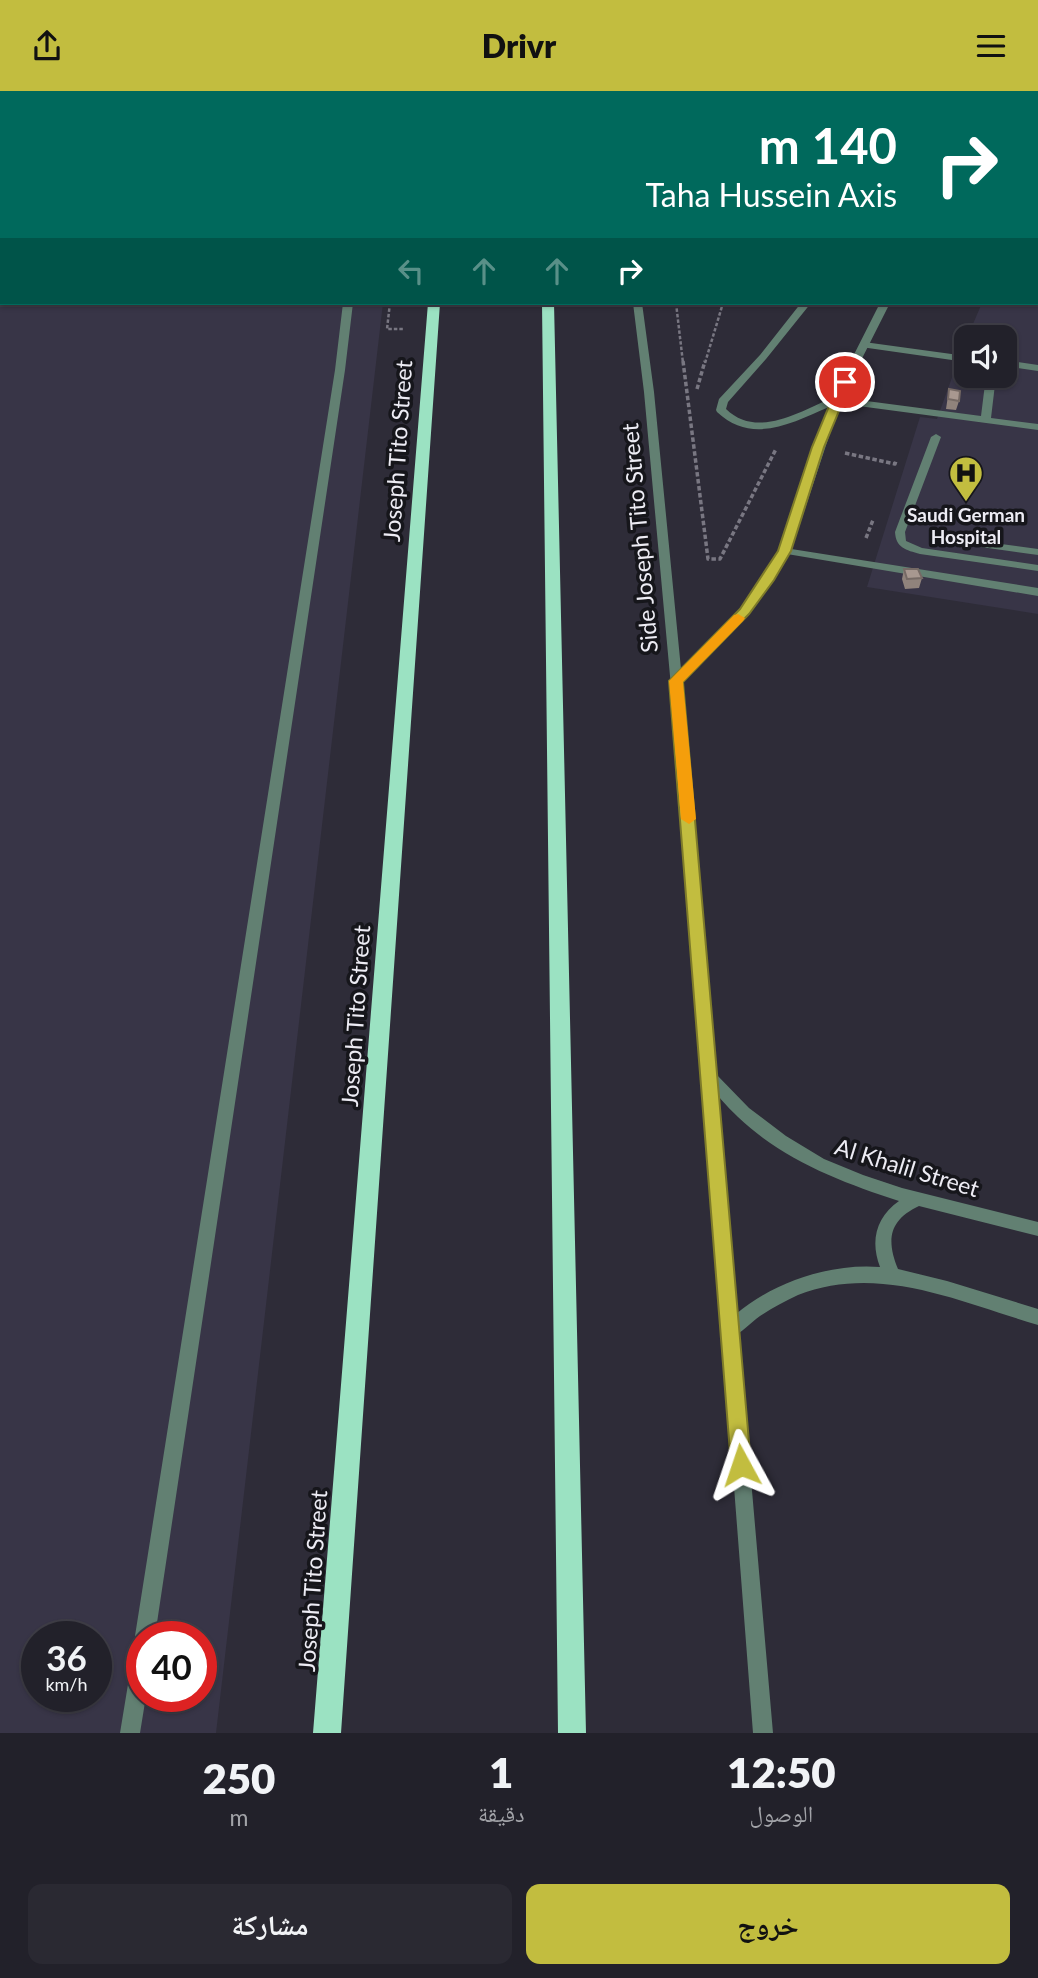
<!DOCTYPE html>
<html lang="ar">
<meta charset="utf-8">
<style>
body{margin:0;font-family:Lato,"Noto Naskh Arabic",sans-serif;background:#2a2932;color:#f1f3f6;direction:rtl;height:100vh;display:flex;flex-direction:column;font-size:26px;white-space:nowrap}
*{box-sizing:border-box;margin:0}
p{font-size:23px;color:#a2a3a8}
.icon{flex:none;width:38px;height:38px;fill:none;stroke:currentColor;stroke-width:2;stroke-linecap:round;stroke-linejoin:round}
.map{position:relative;height:1642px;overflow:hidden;direction:ltr}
.panel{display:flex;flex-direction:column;background:#22212a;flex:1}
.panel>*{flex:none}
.hud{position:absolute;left:0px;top:0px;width:1040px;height:214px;box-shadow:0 2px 5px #0004,0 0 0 2px #3f3e47;direction:rtl;background:#00695c;color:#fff;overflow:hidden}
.controls{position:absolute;left:954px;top:234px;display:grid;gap:14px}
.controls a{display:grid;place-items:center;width:63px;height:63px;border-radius:14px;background:#22212a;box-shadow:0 2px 5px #0004,0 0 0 2px #3f3e47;font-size:35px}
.speed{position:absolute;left:21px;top:1530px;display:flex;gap:14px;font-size:35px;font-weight:700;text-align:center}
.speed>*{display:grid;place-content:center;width:91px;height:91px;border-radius:50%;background:#22212a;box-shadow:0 2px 5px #0004,0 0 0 2px #3f3e47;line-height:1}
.speed small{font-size:18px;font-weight:400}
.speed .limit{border:10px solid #d22;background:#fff;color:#111}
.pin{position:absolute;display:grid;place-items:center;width:60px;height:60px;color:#fff;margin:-30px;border:4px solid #fff;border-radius:50%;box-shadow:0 2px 7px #0007}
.me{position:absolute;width:77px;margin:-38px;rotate:355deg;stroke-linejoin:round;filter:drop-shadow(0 0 5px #0008)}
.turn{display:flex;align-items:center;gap:24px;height:147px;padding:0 28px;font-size:32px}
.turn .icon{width:91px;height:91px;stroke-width:2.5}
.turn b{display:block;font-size:49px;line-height:60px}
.lanes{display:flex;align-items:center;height:66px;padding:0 28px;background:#0003;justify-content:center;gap:35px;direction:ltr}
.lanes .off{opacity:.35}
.eta{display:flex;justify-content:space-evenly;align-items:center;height:119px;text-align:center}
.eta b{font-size:42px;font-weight:800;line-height:49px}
.cta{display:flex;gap:14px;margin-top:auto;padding:14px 28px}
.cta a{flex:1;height:80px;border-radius:14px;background:#c2bd3f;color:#111;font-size:28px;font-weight:800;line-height:80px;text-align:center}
.cta a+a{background:#2a2932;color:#f1f3f6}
header{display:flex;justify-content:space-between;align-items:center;height:91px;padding:0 28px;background:#c2bd3f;color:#111;font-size:32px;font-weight:800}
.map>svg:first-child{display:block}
</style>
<header><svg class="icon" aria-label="menu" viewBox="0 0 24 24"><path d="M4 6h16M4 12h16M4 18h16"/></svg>Drivr<svg class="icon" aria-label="share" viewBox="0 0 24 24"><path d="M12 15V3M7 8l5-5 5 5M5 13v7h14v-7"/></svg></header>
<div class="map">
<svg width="1038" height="1642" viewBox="0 0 1038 1642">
<rect width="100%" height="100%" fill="#2e2c38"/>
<path fill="#383547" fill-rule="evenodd" d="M 0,0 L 395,0 L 2,2 L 2,212 L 383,212 L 216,1642 L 0,1642 ZM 37,1545 L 96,1545 L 96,1605 L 37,1605 ZM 142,1545 L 201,1545 L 201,1605 L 142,1605 Z
M 1038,143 L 1038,523 L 867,496 L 920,326 L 937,328 L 966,248 L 966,285 L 1004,285 L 1004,247 L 967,247 L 982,212 L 1038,212 Z"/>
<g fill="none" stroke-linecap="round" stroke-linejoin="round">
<path stroke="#797782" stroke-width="2.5" stroke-dasharray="3.5 2" stroke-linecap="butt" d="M 390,212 L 387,238 L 403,238
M 676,212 L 683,272
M 705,272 L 723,212"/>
<path stroke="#797782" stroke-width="3.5" stroke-dasharray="4.5 2.5" stroke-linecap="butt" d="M 683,270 L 708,468 L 720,468 L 776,358
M 697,298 L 705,270
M 845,362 L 895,373 L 896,370
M 866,447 L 873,429"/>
<path fill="#628072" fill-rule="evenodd" d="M 361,0 L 369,0 L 360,2 Z
M 0,83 L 2,83 L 2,87 L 0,87 Z
M 343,212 L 353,212 L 345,279 L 155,1545 L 142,1545 L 142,1554 L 138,1552 L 135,1545 L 335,279 Z
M 864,251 L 966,265 L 966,271 L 861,256 L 859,254 Z
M 1004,269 L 1038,274 L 1038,280 L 1004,275 Z
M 986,285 L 996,285 L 991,327 L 1038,333 L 1038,339 L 836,312 L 831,309 L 836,306 L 981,325 Z
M 936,343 L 941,346 L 905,441 L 906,450 L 922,457 L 1038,474 L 1038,480 L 920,463 C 906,459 896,457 895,441 L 931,346 Z
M 971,449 L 1038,458 L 1038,464 L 967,454 L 967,450 Z
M 785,457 L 1038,497 L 1038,505 L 781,462 L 781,458 Z
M 142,1559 L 142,1605 L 146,1605 L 140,1642 L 120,1642 L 132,1569 L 135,1562 Z"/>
<path fill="#628072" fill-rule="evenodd" d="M 710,980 L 715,982 L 749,1017 L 786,1045 L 824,1068 L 863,1084 L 902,1097 L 1038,1131 L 1038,1145 L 919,1115 C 889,1129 886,1149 898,1178 L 947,1190 L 1038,1218 L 1038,1234 C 960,1211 879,1172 798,1204 C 785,1210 772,1217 760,1225 C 750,1232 742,1242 730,1247 L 724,1245 L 721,1239 C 725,1232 730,1228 736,1223 C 774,1191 830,1172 880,1176 C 870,1150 876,1126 899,1110 C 841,1091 783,1069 738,1026 C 726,1015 716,1002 705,990 L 702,986 L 705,982 Z"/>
<path fill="#628072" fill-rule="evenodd" d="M 600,0 L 608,0 L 608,2 L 600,2 Z
M 925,0 L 933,0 L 924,2 Z
M 992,0 L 1000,0 L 991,2 Z
M 633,212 L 642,212 L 654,301 L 681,578 L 741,517 L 763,488 L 779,460 L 829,316 C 792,332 752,354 717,321 L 716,319 L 719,308 L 760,264 L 801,212 L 811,212 L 766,268 L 728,311 L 726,318 C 757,348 799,321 832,307 L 880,212 L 890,212 L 841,309 L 791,460 L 774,489 L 749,523 L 682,592 L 773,1642 L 753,1642 L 679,683 L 644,301 Z"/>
<path fill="#9be2c2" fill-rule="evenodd" d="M 433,0 L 443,0 L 443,2 L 433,2 Z
M 536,0 L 546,0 L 546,2 L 536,2 Z
M 587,0 L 598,0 L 599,2 L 588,2 Z
M 428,212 L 440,212 L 341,1642 L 313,1642 Z
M 542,212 L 554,212 L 586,1642 L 558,1642 Z"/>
</g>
<path fill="#90837c" d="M 961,266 L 966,267 L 966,285 L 968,285 L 967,287 L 957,285 Z
M 949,298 L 959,310 L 956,319 L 946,318 Z
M 904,478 L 922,487 L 919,497 L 905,498 L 902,488 Z"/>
<path fill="#a89890" stroke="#766a65" stroke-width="2" d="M 961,266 L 966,267 L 966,276 L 960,276 Z
M 949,298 L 960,300 L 959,310 L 948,308 Z
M 904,478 L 918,478 L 922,487 L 907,488 Z"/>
<path fill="#c2bd3f" stroke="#7e7b29" stroke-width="2" d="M 845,287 L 851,291 L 824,356 L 791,460 L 774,489 L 749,523 L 683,591 L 751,1374 L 748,1381 L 741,1384 L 734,1381 L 731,1374 L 669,590 L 740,518 L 778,460 L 812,356 L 839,291 Z"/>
<path fill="#f59e0b" d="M 738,523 L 745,527 L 743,530 L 683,591 L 696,728 L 689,733 L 681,728 L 669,590 L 734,524 Z"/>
<defs>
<g id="hospital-pin" transform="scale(1.75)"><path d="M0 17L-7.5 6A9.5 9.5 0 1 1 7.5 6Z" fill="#c2bd3f" stroke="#16161b"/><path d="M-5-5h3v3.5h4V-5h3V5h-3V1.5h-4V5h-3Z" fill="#111"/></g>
</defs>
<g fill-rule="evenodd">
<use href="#hospital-pin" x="966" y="382"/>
</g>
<g text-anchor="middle" stroke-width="7" stroke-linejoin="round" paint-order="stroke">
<g font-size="19" font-weight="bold" fill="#edecf4" stroke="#16161b">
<text x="966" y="431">Saudi German<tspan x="966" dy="22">Hospital</tspan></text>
</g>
<g font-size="23" fill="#edecf4" stroke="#16161b">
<text transform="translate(398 360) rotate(-86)" y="8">Joseph Tito Street</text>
<text transform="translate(640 447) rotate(-95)" y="8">Side Joseph Tito Street</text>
<text transform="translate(356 925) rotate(-86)" y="8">Joseph Tito Street</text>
<text transform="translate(907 1077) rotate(17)" y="8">Al Khalil Street</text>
<text transform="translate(313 1490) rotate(-86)" y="8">Joseph Tito Street</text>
</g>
</g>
</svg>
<div class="controls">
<a><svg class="icon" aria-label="sound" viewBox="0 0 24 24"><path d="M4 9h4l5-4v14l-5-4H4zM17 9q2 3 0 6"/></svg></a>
</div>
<div class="speed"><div>36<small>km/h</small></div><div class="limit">40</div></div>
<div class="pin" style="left:845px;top:291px;background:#d93025"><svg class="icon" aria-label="arrive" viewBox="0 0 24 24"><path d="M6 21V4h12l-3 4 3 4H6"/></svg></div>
<svg class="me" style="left:741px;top:1374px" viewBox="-20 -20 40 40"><path d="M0-17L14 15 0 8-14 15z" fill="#c2bd3f" stroke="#fff" stroke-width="4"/></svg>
<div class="hud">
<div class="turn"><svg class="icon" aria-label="right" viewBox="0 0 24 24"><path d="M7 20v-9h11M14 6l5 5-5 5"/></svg><div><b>140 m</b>Taha Hussein Axis</div></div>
<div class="lanes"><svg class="icon off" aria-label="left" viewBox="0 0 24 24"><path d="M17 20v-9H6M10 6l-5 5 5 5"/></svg><svg class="icon off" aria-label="ahead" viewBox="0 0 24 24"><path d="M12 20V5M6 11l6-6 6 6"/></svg><svg class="icon off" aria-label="ahead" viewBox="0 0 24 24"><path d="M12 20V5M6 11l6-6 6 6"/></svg><svg class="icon" aria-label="right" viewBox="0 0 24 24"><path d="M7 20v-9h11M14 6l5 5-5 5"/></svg></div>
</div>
</div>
<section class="panel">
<div class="eta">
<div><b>12:50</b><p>الوصول</p></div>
<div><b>1</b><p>دقيقة</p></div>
<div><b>250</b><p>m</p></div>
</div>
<div class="cta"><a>خروج</a><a>مشاركة</a></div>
</section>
